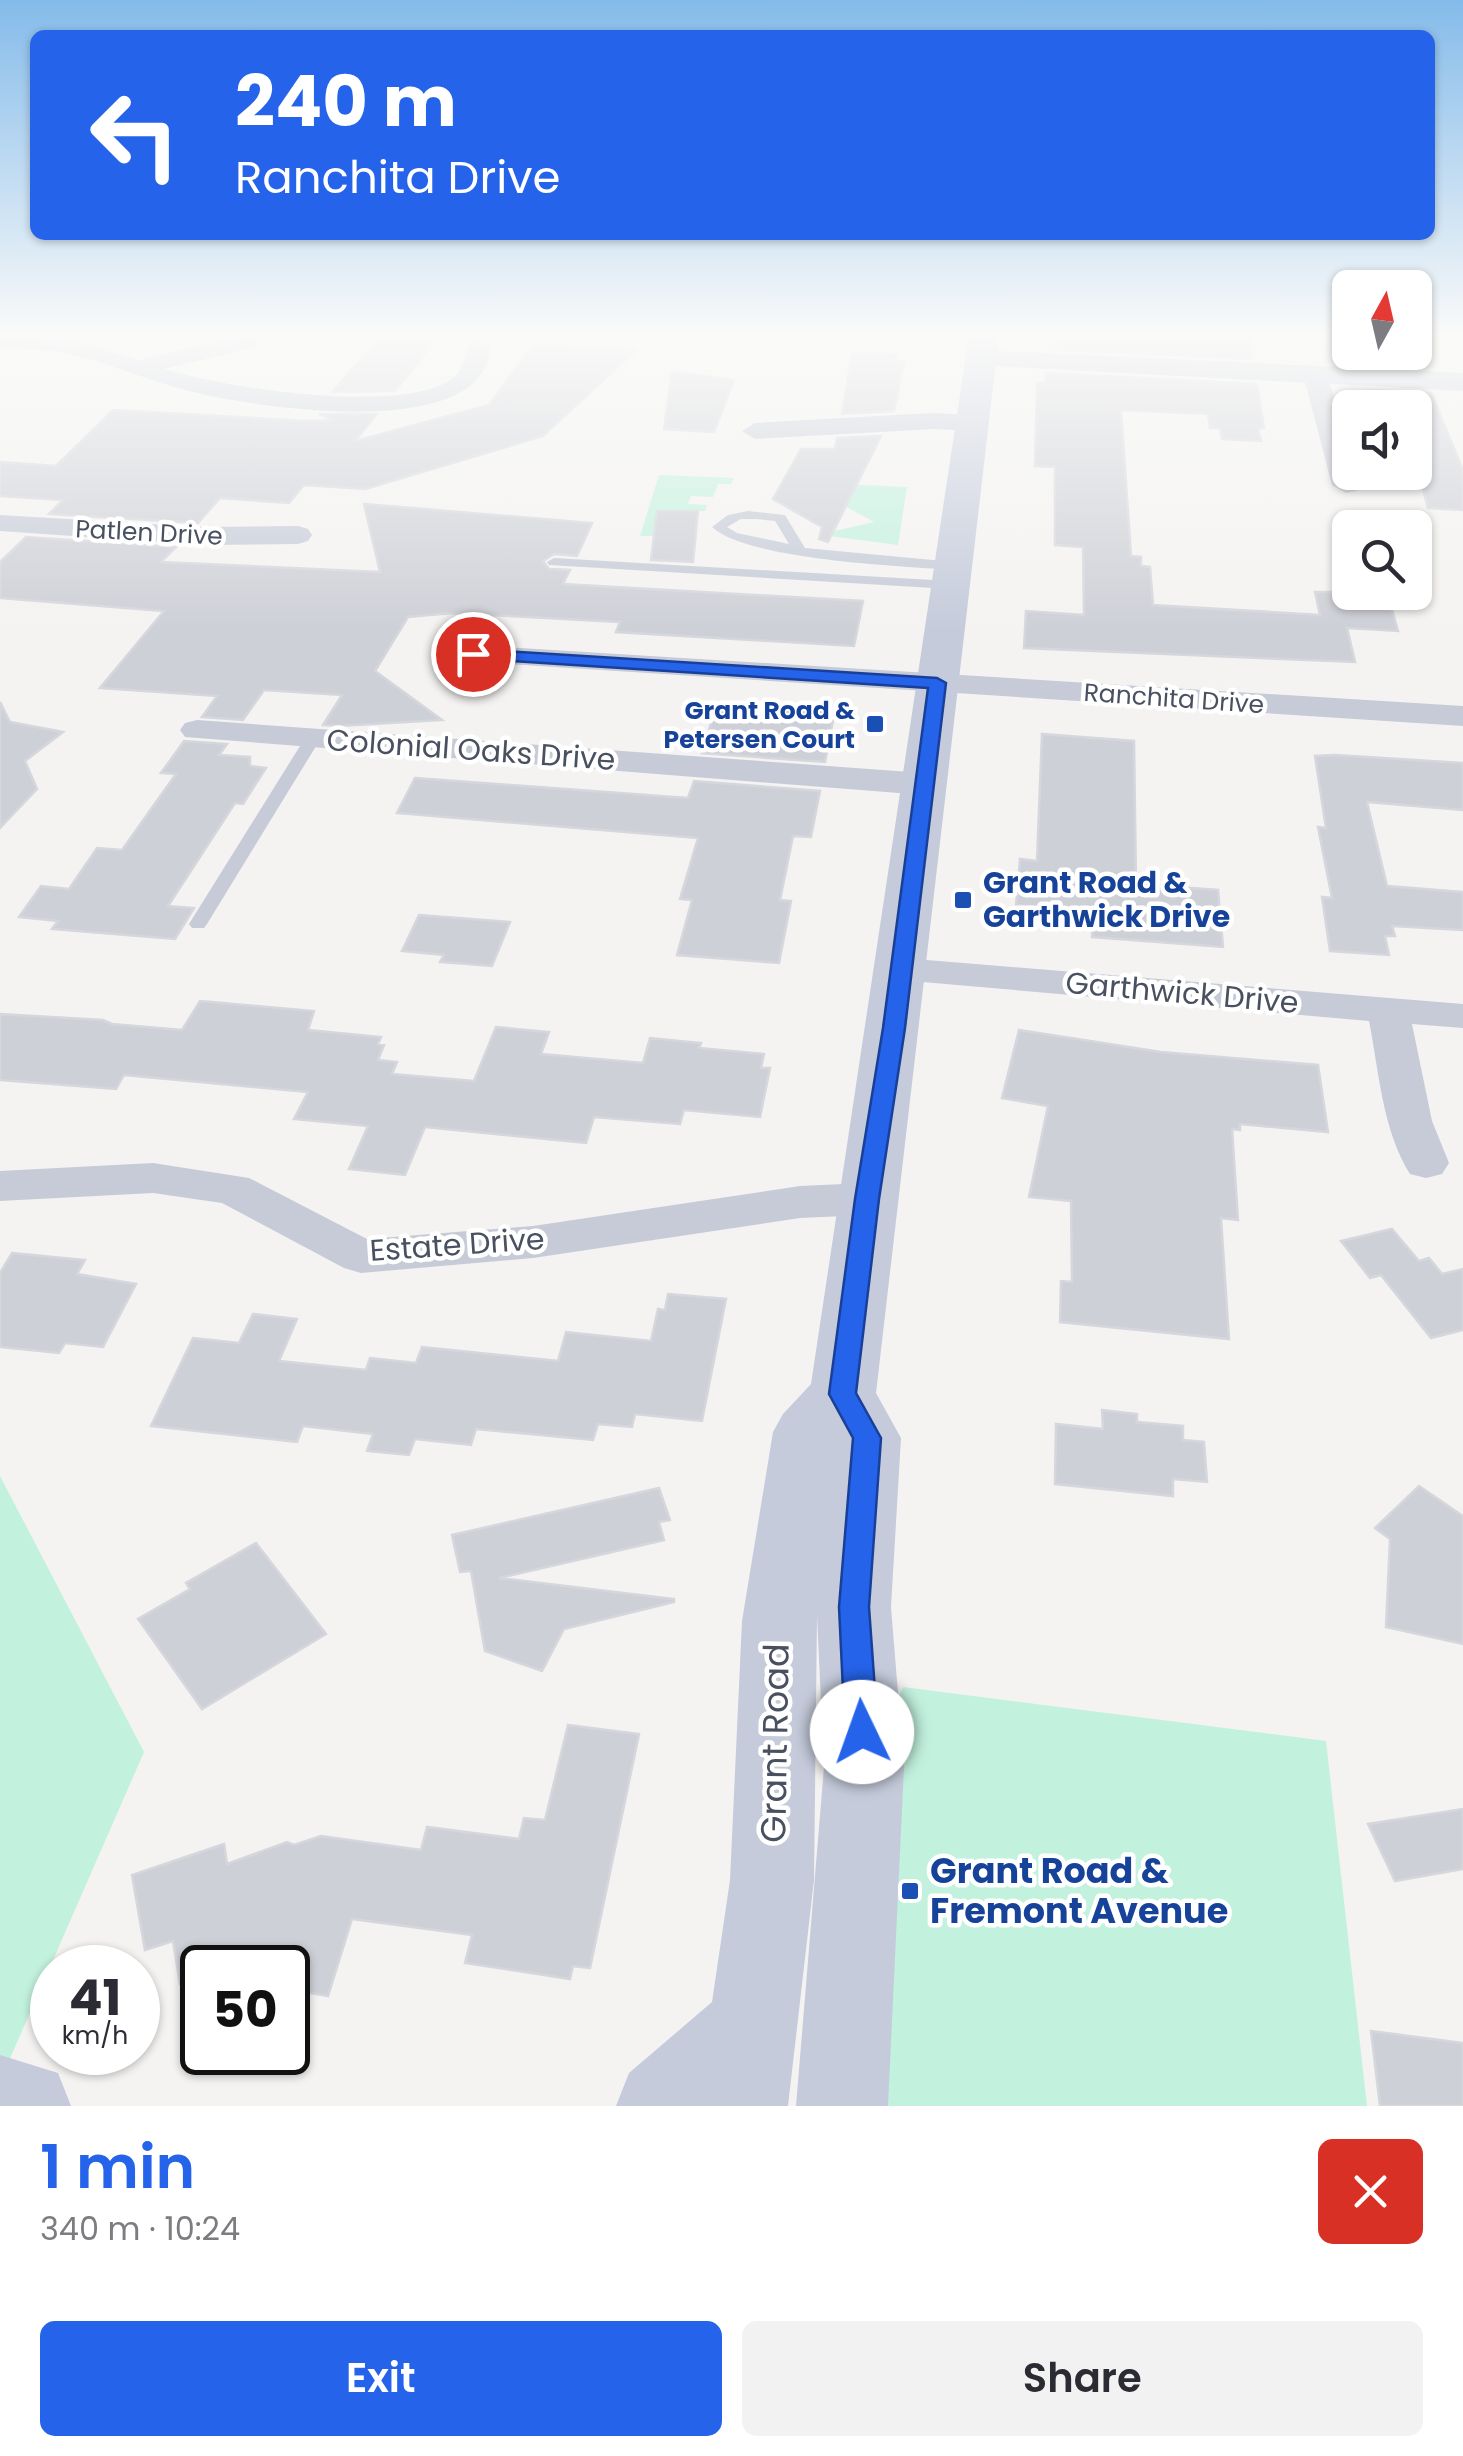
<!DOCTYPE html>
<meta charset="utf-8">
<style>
body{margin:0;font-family:Poppins,sans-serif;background:#f2f2f3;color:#2b2b33;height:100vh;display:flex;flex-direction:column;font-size:38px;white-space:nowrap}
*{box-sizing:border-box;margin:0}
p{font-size:32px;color:#7c7c81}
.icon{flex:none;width:55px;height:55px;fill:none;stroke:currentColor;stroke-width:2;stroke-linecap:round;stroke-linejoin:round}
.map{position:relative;height:2106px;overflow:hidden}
.drawer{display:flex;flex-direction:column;background:#fff;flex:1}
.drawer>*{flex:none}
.hud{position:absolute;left:30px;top:30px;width:1405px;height:210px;border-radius:15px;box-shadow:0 2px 8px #0004;background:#2563eb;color:#fff;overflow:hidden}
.needle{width:65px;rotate:8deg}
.fabs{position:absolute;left:1332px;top:270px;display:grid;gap:20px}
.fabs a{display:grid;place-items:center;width:100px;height:100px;border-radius:15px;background:#fff;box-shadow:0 2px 8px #0004;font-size:50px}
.speed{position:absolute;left:30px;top:1945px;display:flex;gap:20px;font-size:50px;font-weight:700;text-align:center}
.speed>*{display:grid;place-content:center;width:130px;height:130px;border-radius:50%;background:#fff;box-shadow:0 2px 8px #0004;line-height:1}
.speed small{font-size:25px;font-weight:400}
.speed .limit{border:5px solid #111;border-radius:15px;background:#fff;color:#111}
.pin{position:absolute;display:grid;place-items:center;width:85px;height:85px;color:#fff;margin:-42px;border:5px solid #fff;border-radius:50%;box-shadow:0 2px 10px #0007}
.me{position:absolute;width:110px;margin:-55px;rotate:357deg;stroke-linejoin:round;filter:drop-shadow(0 0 8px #0008)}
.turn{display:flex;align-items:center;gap:35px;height:210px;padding:0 40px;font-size:45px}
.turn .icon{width:130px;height:130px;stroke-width:2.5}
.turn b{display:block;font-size:70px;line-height:85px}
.round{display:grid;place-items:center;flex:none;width:105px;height:105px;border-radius:15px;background:#f2f2f3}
.overview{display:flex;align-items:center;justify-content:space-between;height:170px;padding:0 40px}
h1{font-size:60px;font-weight:600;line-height:75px;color:#2563eb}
.button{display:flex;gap:20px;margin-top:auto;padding:20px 40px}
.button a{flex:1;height:115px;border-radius:15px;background:#2563eb;color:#fff;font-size:40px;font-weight:600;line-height:115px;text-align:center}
.button a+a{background:#f2f2f3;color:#2b2b33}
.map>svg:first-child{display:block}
</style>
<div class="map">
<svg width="1463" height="2106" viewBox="0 0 1463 2106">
<rect width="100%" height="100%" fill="#f4f3f2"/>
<path fill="#c2f1de" d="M 659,475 L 734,478 L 731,484 L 718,484 L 713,497 L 691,496 L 688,504 L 707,505 L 705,511 L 657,511 L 656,516 L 662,517 L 654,536 L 640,536 Z
M 821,483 L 907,487 L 898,545 L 829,536 L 830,532 L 874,522 L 832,499 Z
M 0,1476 L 144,1752 L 8,2063 L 0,2062 Z
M 903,1687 L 1326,1741 L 1367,2106 L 869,2106 L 879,1742 Z"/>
<path fill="#ced0d7" stroke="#d6d7dd" stroke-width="2.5" d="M 388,335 L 441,335 L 395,391 L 332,392 L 380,338 Z
M 1050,335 L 1248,335 L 1252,359 L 1048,349 Z
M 533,345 L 635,351 L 543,436 L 365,489 L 304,485 L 289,503 L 220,498 L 198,523 L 49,514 L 63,500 L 0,496 L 0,462 L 56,466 L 113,410 L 307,421 L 334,420 L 319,414 L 377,414 L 355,441 L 489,405 Z
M 1354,352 L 1414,352 L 1420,367 L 1358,364 Z
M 852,353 L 896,355 L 895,362 L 904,362 L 894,411 L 842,414 Z
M 672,372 L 734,380 L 714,432 L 664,429 Z
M 1046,373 L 1257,384 L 1264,428 L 1258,428 L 1261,441 L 1222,439 L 1220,428 L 1210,428 L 1208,414 L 1121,410 L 1131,556 L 1141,557 L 1141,566 L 1150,567 L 1153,605 L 1320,615 L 1315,592 L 1387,592 L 1398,631 L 1347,628 L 1355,662 L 1024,648 L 1026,611 L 1084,615 L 1083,547 L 1055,545 L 1055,467 L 1035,466 L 1037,383 L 1045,383 Z
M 1368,390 L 1431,393 L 1463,470 L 1463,510 L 1428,508 L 1415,460 L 1415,408 L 1376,408 Z
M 881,436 L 828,542 L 819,539 L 822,527 L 773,499 L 801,449 L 835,449 L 837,438 Z
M 364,504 L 592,523 L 577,556 L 554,554 L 543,561 L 549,569 L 570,570 L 563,584 L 863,601 L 854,646 L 616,632 L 620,622 L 452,613 L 408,617 L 375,671 L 442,720 L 338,726 L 323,725 L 342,695 L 264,690 L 243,720 L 202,717 L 217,696 L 100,688 L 164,611 L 0,598 L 0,562 L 26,537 L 176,547 L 161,562 L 380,572 Z
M 657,511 L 698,511 L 693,562 L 651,560 Z
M 0,702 L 10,722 L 63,732 L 25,761 L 37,789 L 0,828 Z
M 716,706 L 835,710 L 825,762 L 702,753 Z
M 1042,734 L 1134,741 L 1136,884 L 1218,890 L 1223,947 L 1092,937 L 1093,911 L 1016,905 L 1020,859 L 1037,861 Z
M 184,741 L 227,744 L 219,755 L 250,757 L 250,766 L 266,768 L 243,804 L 235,803 L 168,906 L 194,908 L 175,939 L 52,929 L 58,921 L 19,917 L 41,886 L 69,889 L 97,848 L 122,850 L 176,774 L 161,773 Z
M 1335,755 L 1463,763 L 1463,810 L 1367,802 L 1387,886 L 1463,892 L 1463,930 L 1392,926 L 1395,936 L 1385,936 L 1389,955 L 1330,951 L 1322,897 L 1332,898 L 1318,827 L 1326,828 L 1315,756 Z
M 415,778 L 688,798 L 694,781 L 820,791 L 811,837 L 793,836 L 780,900 L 791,901 L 779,963 L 677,955 L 692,900 L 680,899 L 698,838 L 397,813 Z
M 419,915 L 510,922 L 492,966 L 440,962 L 444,955 L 402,951 Z
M 200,1001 L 314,1011 L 308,1030 L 381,1037 L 378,1044 L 384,1045 L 378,1060 L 397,1062 L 392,1074 L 474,1081 L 496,1027 L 549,1032 L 541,1054 L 643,1063 L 650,1038 L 701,1043 L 699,1048 L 764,1054 L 761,1068 L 770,1068 L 760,1117 L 684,1110 L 680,1124 L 594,1117 L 586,1143 L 425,1127 L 405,1175 L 349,1169 L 368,1126 L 294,1119 L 308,1092 L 124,1075 L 116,1089 L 0,1080 L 0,1014 L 103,1020 L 112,1024 L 182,1030 Z
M 1019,1030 L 1161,1052 L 1318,1065 L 1328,1132 L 1240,1124 L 1240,1130 L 1232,1129 L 1238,1220 L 1221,1218 L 1229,1339 L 1060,1322 L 1061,1281 L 1072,1282 L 1071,1201 L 1029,1197 L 1048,1106 L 1002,1098 Z
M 1392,1229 L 1419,1261 L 1429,1258 L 1442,1274 L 1463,1269 L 1463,1330 L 1431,1338 L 1381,1275 L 1370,1278 L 1341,1241 Z
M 12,1253 L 85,1260 L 77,1274 L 136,1284 L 103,1347 L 65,1343 L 59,1353 L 0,1347 L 0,1273 Z
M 668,1294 L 726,1299 L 702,1421 L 635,1414 L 632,1427 L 598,1424 L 593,1440 L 476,1429 L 471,1445 L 415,1439 L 409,1455 L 367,1451 L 373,1434 L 303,1426 L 297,1442 L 151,1426 L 193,1338 L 239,1343 L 253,1314 L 297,1319 L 279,1361 L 366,1370 L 370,1358 L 416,1363 L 422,1347 L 558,1361 L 566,1332 L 651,1341 L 658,1309 L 665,1310 Z
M 1102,1410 L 1137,1414 L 1137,1422 L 1183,1426 L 1183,1440 L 1204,1442 L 1207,1482 L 1173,1479 L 1173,1496 L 1055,1484 L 1056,1424 L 1103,1429 Z
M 1419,1486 L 1463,1516 L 1463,1644 L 1386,1627 L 1390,1539 L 1375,1528 Z
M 659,1488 L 670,1520 L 659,1522 L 664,1540 L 499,1578 L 674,1599 L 674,1602 L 564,1629 L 542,1671 L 485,1651 L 471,1571 L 460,1572 L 452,1535 Z
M 256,1543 L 326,1634 L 202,1709 L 138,1619 L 190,1589 L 186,1583 Z
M 568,1725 L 639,1734 L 590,1968 L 573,1966 L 570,1979 L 465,1963 L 472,1935 L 352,1919 L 328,1996 L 288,1989 L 288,1968 L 202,1968 L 202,1976 L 180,1984 L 173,1941 L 145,1950 L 132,1875 L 224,1844 L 227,1864 L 287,1842 L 294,1845 L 321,1836 L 421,1850 L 427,1827 L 519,1839 L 524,1818 L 545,1820 Z
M 1463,1809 L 1463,1869 L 1395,1881 L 1368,1824 Z
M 1371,2031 L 1463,2043 L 1463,2106 L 1380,2106 Z"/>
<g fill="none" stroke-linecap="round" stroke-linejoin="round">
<path fill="#c6cbd7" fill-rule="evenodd" d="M 748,511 L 785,515 L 805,548 L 954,562 L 961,566 L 954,570 C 902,566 748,560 712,527 L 728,515 ZM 756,519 L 775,521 L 789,544 L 737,533 L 727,527 L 741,519 Z
M 554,558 L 950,581 L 957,585 L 950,589 L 549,565 L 547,562 Z
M 313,733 L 321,738 L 207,924 L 204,928 L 192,928 L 189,924 L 305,738 Z"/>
<path fill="#c6cbd7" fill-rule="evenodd" d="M 0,335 L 61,338 L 140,360 L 247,335 L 255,337 L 259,342 L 255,347 L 164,369 C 220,387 408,417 454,377 C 465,368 464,355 470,343 L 478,341 L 490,348 C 484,444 254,407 193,392 C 150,382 111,363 69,354 C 46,349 23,349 0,348 Z
M 1315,367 L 1327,374 L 1350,452 L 1350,472 L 1356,472 L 1360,485 L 1356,491 L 1346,493 L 1332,485 L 1303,374 Z
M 933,413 L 974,415 L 987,423 L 974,431 L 933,429 L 755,439 L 742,431 L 755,423 Z
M 0,515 L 203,527 L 298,526 L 308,529 L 312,535 L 308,541 L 298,544 L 203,545 L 0,531 Z
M 473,645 L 1463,706 L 1463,726 L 462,661 L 457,654 L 462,647 Z
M 197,720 L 924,773 L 936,777 L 942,784 L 936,791 L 924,795 L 185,737 L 180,730 L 185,723 Z
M 902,958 L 1463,1004 L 1463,1028 L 1412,1024 L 1432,1121 L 1449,1163 L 1442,1174 L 1426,1178 L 1410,1174 C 1382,1129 1379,1071 1369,1021 L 888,979 L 882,970 L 888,961 Z
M 153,1163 L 249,1178 L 367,1239 L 533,1226 L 800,1186 L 867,1183 L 883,1188 L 890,1199 L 883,1210 L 867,1215 L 800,1218 L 533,1258 L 361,1273 L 344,1268 L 222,1203 L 153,1193 L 0,1201 L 0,1171 Z"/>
<path fill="#c6cbd7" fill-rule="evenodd" d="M 982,350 L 1463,373 L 1463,391 L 972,365 L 967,359 L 972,353 Z"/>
<path fill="#c5cbdb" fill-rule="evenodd" d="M 969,335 L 999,335 L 876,1393 L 901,1438 L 891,1607 L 904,1767 L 888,2106 L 796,2106 L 824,1767 L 817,1616 L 814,1880 L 788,2106 L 616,2106 L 629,2073 L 712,2002 L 730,1880 L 742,1621 L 773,1432 L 783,1414 L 811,1384 Z
M 0,2055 L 58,2073 L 71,2106 L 0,2106 Z"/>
</g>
<linearGradient id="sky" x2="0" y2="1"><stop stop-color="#84bbea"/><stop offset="0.53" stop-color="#fafaf9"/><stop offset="1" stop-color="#fafaf9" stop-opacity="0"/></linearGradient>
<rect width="1463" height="630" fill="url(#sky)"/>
<path fill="#2563eb" stroke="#184099" stroke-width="2.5" d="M 473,649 L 937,678 L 946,683 L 905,1028 L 879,1199 L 856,1393 L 881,1438 L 869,1607 L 878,1732 L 873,1742 L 862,1746 L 850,1742 L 845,1732 L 839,1607 L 853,1438 L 829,1394 L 855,1199 L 883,1028 L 928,688 L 467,658 L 465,654 Z"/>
<g fill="#1a4fb4" stroke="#fff" stroke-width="4">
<rect x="865" y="714" width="20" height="20" rx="5"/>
<rect x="953" y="890" width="20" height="20" rx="5"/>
<rect x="900" y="1881" width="20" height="20" rx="5"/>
</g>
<g text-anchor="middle" stroke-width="9" stroke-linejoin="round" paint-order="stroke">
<g font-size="25" fill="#495160" stroke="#fff">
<text transform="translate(149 532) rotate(3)" y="9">Patlen Drive</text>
<text transform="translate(1174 698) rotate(4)" y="9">Ranchita Drive</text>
</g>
<g font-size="25" font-weight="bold" fill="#164399" stroke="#fff" text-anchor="end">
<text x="855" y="719">Grant Road &amp;<tspan x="855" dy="29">Petersen Court</tspan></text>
</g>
<g font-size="30" fill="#495160" stroke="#fff">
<text transform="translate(471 750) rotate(4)" y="10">Colonial Oaks Drive</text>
<text transform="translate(1182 993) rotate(5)" y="10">Garthwick Drive</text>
<text transform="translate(457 1245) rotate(-4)" y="10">Estate Drive</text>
</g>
<g font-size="30" font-weight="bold" fill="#164399" stroke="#fff" text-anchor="start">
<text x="983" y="893">Grant Road &amp;<tspan x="983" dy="34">Garthwick Drive</tspan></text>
</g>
<g font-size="35" fill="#495160" stroke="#fff">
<text transform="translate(775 1743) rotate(-89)" y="12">Grant Road</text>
</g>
<g font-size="35" font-weight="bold" fill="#164399" stroke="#fff" text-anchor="start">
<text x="930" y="1883">Grant Road &amp;<tspan x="930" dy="40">Fremont Avenue</tspan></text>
</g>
</g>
</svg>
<div class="fabs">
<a><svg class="needle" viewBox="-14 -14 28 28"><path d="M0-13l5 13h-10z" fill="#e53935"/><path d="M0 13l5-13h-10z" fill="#7c7c81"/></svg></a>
<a><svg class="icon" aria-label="sound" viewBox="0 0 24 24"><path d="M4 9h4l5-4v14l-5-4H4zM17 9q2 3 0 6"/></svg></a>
<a><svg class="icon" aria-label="search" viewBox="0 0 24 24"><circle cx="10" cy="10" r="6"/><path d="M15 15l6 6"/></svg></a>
</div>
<div class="speed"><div>41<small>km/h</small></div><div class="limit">50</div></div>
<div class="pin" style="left:473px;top:654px;background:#d93025"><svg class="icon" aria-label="arrive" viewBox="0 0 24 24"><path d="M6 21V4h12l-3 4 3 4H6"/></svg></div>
<svg class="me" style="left:862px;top:1732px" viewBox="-20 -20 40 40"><circle r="19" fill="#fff"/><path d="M0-13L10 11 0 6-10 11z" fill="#2563eb"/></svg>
<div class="hud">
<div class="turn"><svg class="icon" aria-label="left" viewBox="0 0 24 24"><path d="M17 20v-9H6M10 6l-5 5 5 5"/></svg><div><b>240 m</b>Ranchita Drive</div></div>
</div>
</div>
<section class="drawer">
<div class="overview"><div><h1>1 min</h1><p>340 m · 10:24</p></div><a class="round" style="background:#d93025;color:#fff"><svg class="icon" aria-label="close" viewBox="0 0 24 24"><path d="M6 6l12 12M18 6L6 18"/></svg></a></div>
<div class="button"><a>Exit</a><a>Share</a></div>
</section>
